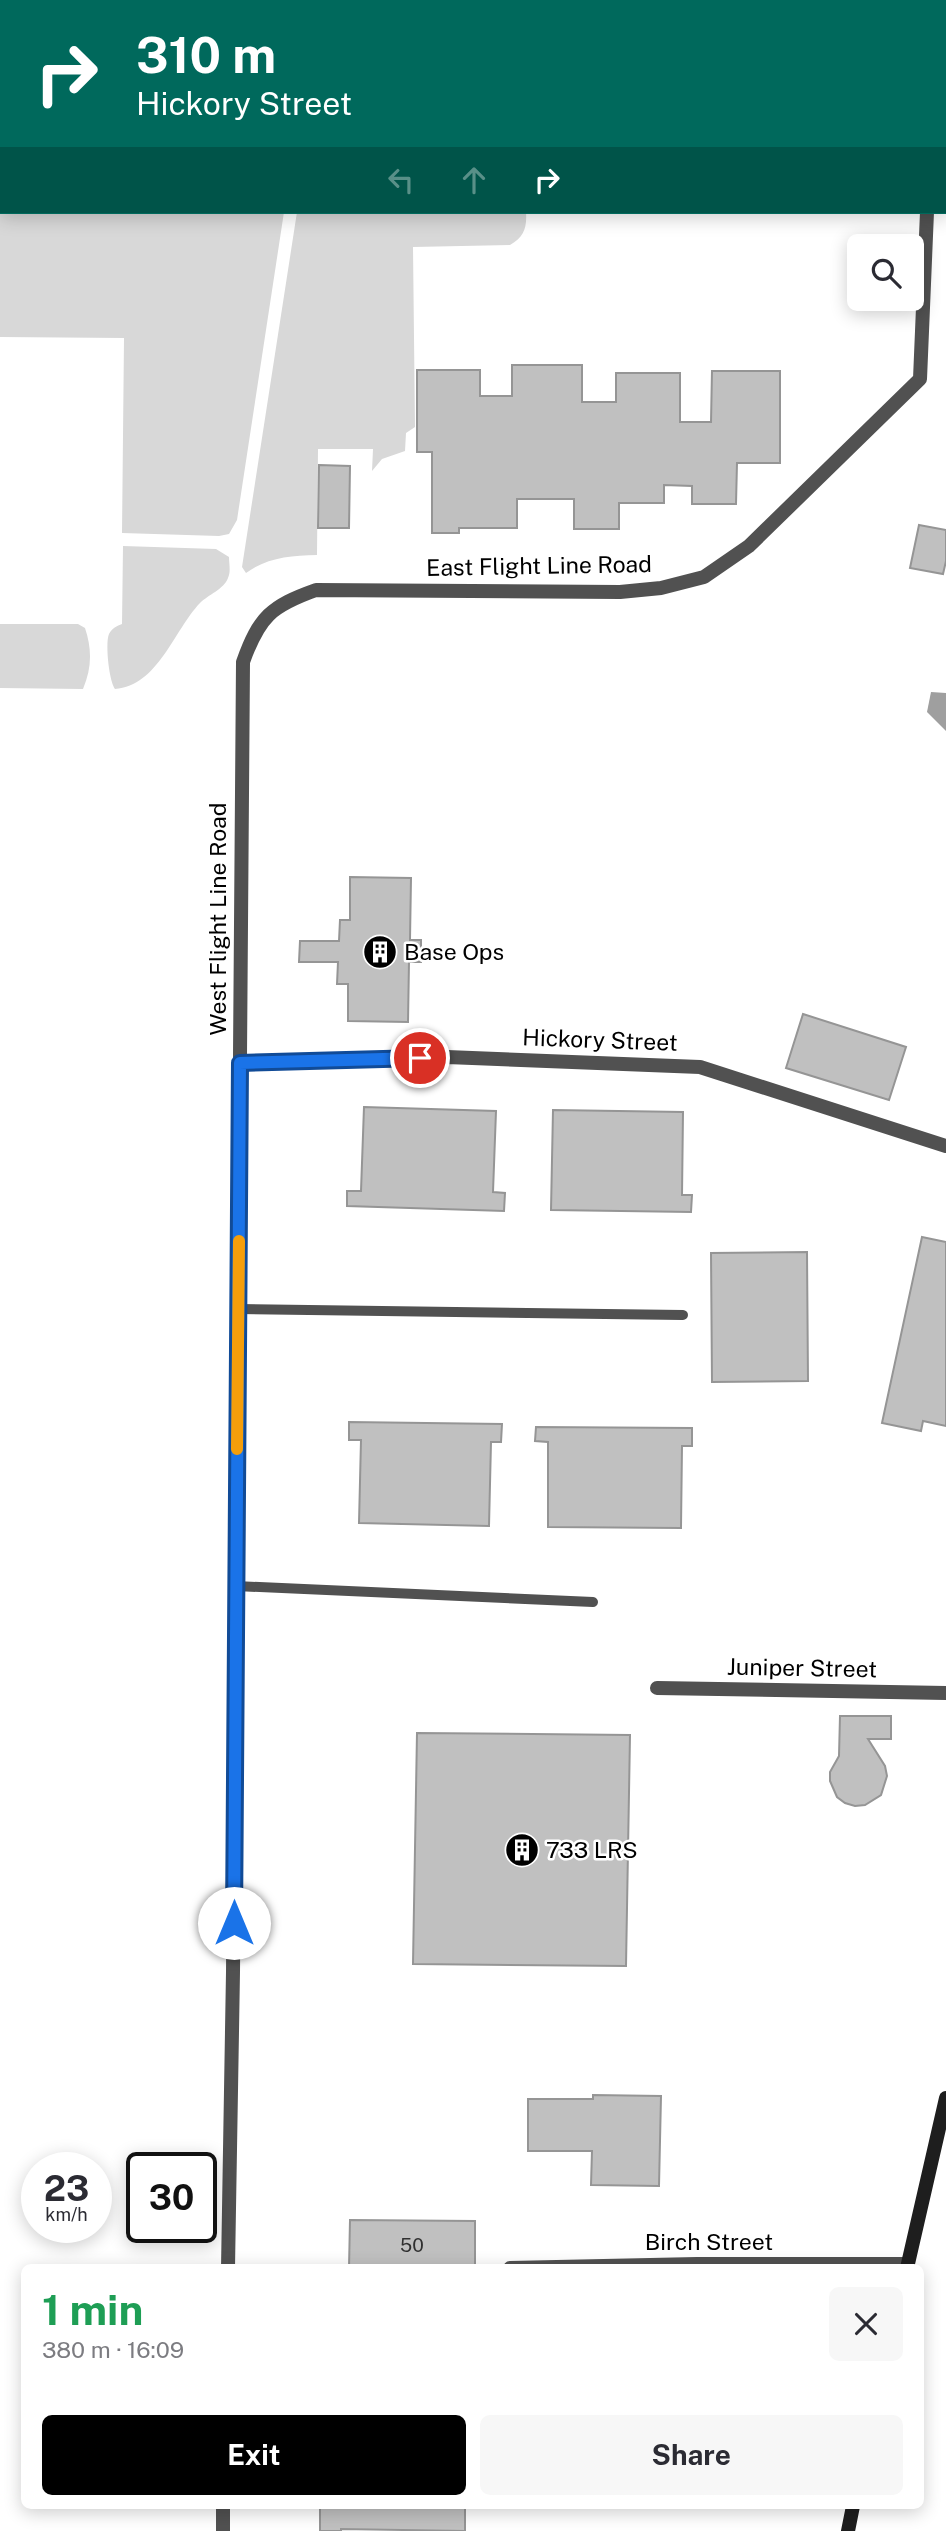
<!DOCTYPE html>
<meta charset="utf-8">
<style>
body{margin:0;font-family:"Public Sans",sans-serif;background:#f7f7f7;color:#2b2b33;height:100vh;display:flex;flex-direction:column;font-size:26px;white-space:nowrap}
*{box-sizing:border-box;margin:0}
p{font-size:23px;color:#7c7c81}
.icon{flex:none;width:38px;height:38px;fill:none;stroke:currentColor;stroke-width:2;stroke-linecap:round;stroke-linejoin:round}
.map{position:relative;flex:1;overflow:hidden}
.details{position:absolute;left:21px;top:2264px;width:903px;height:245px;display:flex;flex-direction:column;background:#fff;border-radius:10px;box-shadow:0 4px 18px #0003}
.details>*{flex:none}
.top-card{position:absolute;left:0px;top:0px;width:947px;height:214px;box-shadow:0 4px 18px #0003;background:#00695c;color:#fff;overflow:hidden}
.controls{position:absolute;left:847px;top:234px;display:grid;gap:14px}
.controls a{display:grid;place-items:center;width:77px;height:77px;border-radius:10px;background:#fff;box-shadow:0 4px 18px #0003;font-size:35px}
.speed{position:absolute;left:21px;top:2152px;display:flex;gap:14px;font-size:35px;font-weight:700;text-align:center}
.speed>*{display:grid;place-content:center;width:91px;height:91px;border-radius:50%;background:#fff;box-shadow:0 4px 18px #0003;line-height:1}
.speed small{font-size:18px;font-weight:400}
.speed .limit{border:4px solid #111;border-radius:10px;background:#fff;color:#111}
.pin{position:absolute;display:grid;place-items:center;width:60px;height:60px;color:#fff;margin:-30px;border:4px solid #fff;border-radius:50%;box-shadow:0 2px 7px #0007}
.me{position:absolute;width:77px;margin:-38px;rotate:0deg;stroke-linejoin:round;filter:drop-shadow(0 0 5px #0008)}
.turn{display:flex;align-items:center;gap:24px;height:147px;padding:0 21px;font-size:32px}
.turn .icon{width:91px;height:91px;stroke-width:2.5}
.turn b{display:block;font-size:49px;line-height:60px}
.lanes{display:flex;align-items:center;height:66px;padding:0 21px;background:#0003;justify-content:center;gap:35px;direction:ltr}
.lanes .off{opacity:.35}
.round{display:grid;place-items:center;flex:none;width:74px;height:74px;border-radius:10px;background:#f7f7f7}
.headline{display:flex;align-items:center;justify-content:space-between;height:119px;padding:0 21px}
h1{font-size:42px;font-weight:700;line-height:52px;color:#1e9e55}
.cta{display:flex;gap:14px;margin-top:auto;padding:14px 21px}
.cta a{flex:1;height:80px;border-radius:10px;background:#000;color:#fff;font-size:28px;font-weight:700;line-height:80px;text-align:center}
.cta a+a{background:#f7f7f7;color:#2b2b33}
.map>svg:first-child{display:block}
</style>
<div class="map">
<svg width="946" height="2531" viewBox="0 0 946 2531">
<rect width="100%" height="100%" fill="#fff"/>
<path fill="#d8d8d8" d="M 0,86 L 2,212 L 284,212 L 237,520 L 229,534 L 219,536 L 122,533 L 124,338 L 0,337 Z
M 297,212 L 526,212 C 527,228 524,237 510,245 L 413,247 L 415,427 L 406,433 L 405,451 L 382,459 L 372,471 L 373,449 L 318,449 L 317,555 C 290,556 268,557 246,573 L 242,567 Z
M 123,546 L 216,549 L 229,557 C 229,563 231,572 228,578 C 224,589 208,595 200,603 C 174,630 158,686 115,689 C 109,681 105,643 109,634 C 112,628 117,626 122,624 Z
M 0,624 L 78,624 L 85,628 C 92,649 92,668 83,689 L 0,688 Z"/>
<path fill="#9f9f9f" d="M 931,692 L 946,693 L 946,731 L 927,712 Z"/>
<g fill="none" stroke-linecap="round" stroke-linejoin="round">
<path stroke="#808080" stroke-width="49" d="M 0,22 L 2,22"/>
</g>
<path fill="#c0c0c0" stroke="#959595" stroke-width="2" d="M 512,365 L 582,365 L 582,402 L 616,402 L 616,373 L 680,373 L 680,422 L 711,422 L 712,371 L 780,371 L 780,463 L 737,463 L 736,504 L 692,504 L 692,486 L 664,485 L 664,503 L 619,503 L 619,529 L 574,529 L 574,499 L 517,499 L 517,528 L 459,528 L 459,533 L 432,533 L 432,452 L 417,452 L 417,370 L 480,370 L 480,396 L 512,396 Z
M 319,465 L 350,466 L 349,528 L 318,528 Z
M 919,525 L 946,530 L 946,561 L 943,574 L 910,568 Z
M 350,877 L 411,878 L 410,940 L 421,940 L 421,962 L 409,962 L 408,1022 L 348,1021 L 348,984 L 337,984 L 338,962 L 299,962 L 300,941 L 339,941 L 340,920 L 350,920 Z
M 803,1014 L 906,1047 L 889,1100 L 786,1068 Z
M 364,1107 L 496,1111 L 493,1192 L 505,1193 L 504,1211 L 347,1206 L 347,1191 L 361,1191 Z
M 553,1110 L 683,1112 L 682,1195 L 692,1195 L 691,1212 L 551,1210 Z
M 922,1237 L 946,1242 L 946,1426 L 923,1421 L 921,1431 L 882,1423 Z
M 807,1252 L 808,1381 L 712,1382 L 711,1253 Z
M 349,1422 L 502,1424 L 501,1442 L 491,1442 L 489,1526 L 359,1523 L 361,1440 L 349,1440 Z
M 536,1427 L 692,1428 L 692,1446 L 682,1446 L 681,1528 L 548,1527 L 548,1442 L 535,1441 Z
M 840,1716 L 891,1716 L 891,1739 L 868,1739 L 885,1766 L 887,1776 L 881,1795 L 865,1805 L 855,1806 L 845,1803 L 837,1797 L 830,1781 L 830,1772 L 839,1756 Z
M 417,1733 L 630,1735 L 626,1966 L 413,1964 Z
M 593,2095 L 661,2096 L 659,2186 L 591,2185 L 592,2151 L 528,2151 L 528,2099 L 593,2099 Z
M 350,2220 L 475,2221 L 475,2268 L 349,2268 Z
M 320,2506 L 465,2506 L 465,2531 L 341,2529 L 341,2531 L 320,2531 Z"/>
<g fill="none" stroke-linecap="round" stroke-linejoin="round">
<path stroke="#515151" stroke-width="10" d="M 238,1309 L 683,1315
M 236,1586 L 593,1602"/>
<path stroke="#515151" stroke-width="14" d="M 915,0 L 916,2
M 240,1063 L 447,1057 L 700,1067 L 946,1146
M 657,1688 L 946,1693
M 228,2268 L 233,1972 L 243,662 C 259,617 271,606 316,590 L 620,592 L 661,588 L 704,577 L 749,546 L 920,379 L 927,212
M 510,2268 L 697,2264 L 908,2264
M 223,2531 L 223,2506"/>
<path stroke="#1e1e1e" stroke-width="14" d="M 907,2268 L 946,2098
M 848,2531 L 853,2506"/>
</g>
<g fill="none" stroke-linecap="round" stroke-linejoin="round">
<g stroke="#114b97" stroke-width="18">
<path id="route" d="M 234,1923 L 240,1063 L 420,1058"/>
</g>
<use href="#route" stroke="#1a73e8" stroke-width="12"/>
<path stroke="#f59e0b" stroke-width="12" d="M 237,1449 L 239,1241"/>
</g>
<defs>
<g id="building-disc" transform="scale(1.75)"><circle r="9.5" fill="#000" stroke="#fff"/><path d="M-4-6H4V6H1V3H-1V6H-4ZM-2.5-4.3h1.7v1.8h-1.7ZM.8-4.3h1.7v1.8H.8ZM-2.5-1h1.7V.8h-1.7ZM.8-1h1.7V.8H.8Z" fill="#fff"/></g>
</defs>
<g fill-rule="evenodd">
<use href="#building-disc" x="380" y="952"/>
<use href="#building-disc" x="522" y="1850"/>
</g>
<g text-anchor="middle" stroke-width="5" stroke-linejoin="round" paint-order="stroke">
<g font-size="19" fill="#303030">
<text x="412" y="2252">50</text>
</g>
<g font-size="23" fill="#000" stroke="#fff">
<text transform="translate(539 566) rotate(-1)" y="8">East Flight Line Road</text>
<text transform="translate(218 919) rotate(-90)" y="8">West Flight Line Road</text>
<text transform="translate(600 1040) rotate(2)" y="8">Hickory Street</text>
<text transform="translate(802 1668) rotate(1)" y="8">Juniper Street</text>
<text x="709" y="2250">Birch Street</text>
</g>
<g font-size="23" fill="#000" stroke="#fff" text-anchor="start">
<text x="404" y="960">Base Ops</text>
<text x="546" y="1858">733 LRS</text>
</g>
</g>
</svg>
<div class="controls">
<a><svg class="icon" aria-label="search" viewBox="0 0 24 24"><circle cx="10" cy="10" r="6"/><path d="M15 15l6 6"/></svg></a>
</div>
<div class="speed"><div>23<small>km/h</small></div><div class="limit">30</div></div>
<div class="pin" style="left:420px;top:1058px;background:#d93025"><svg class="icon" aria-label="arrive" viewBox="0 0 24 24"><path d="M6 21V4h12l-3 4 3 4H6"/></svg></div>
<svg class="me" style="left:234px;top:1923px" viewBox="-20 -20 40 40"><circle r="19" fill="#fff"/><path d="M0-13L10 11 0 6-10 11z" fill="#1a73e8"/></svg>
<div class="top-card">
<div class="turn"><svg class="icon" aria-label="right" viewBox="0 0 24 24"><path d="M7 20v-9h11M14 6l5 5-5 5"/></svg><div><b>310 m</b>Hickory Street</div></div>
<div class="lanes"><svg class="icon off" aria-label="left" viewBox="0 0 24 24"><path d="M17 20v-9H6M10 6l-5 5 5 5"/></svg><svg class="icon off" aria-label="ahead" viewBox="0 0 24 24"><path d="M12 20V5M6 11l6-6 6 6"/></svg><svg class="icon" aria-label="right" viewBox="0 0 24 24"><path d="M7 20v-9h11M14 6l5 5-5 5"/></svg></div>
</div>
<section class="details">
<div class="headline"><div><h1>1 min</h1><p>380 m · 16:09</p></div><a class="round"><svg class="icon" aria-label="close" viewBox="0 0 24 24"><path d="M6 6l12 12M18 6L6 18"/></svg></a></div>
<div class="cta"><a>Exit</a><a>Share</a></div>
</section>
</div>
